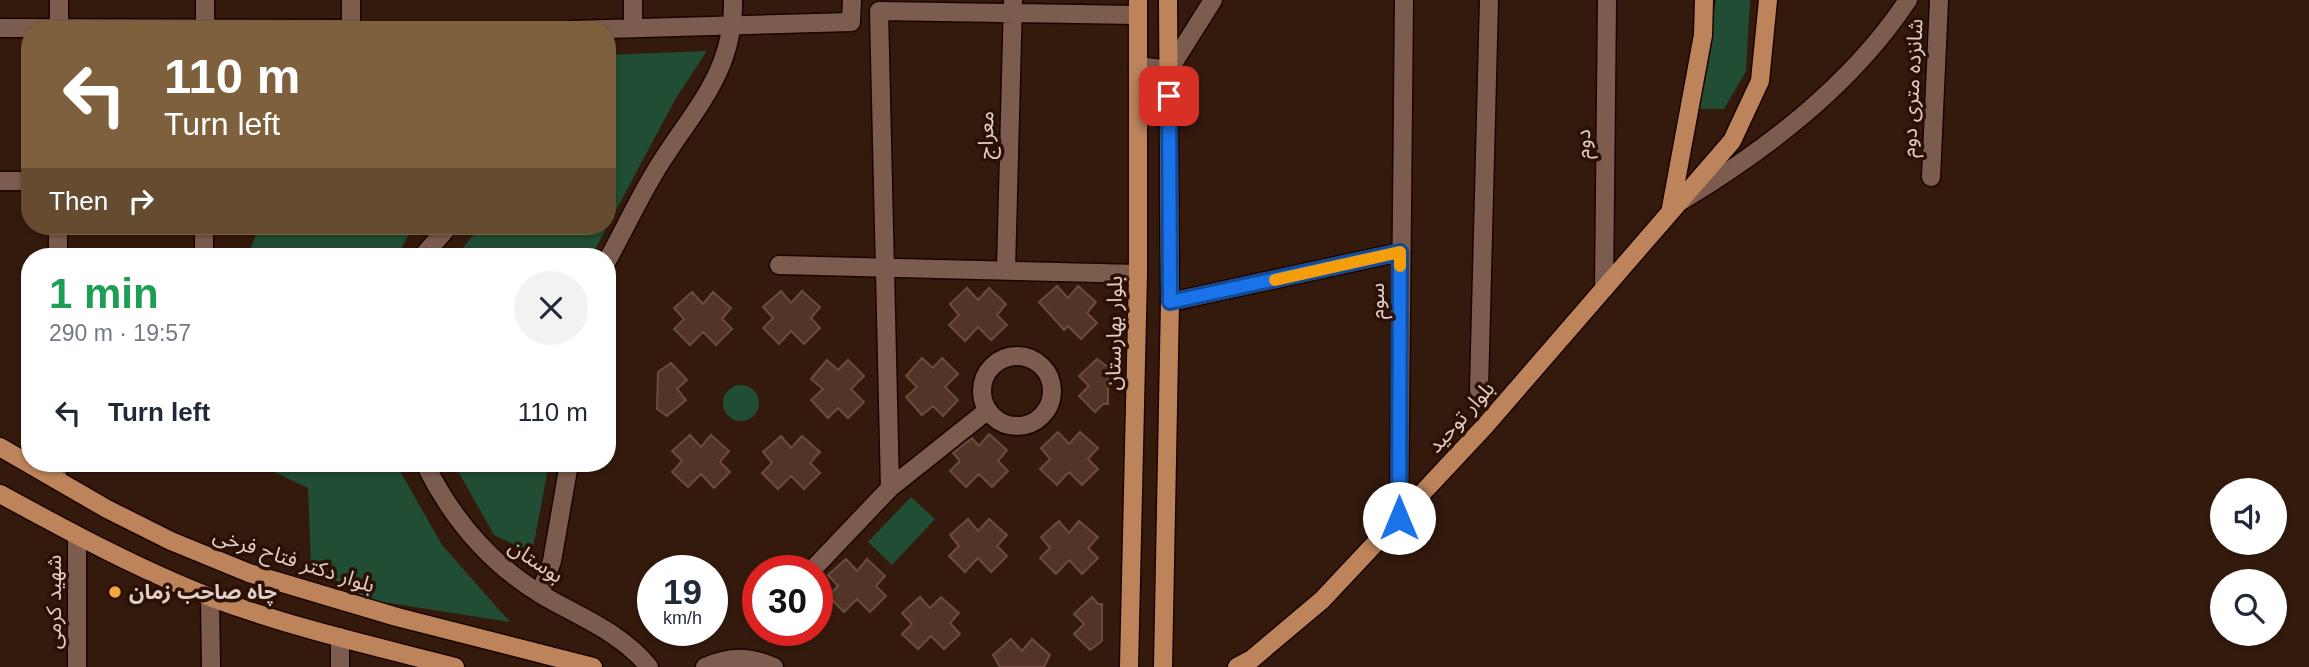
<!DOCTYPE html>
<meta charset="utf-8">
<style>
body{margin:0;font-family:Helvetica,"Noto Sans Arabic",sans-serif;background:#f2f2f3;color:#1f2937;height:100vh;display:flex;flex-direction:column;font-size:26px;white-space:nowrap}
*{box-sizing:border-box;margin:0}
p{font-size:23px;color:#747a83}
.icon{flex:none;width:38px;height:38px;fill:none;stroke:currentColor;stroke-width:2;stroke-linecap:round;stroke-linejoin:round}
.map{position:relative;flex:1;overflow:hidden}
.side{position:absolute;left:21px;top:248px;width:595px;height:224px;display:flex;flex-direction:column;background:#fff;border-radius:28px;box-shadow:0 2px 5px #0004}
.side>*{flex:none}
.banner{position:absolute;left:21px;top:21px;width:595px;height:214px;border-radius:28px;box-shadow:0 2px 5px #0004;background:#7f603c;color:#fff;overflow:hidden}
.fabs{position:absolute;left:2210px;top:478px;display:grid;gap:14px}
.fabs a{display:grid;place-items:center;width:77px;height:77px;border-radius:50%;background:#fff;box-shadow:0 2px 5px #0004;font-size:35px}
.speed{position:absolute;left:637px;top:555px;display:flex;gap:14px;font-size:35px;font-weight:700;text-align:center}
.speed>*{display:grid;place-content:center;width:91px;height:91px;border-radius:50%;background:#fff;box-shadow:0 2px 5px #0004;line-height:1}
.speed small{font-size:18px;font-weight:400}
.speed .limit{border:10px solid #d22;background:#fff;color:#111}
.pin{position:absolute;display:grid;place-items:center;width:60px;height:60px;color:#fff;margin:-30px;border-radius:14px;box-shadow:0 4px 10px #0006}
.me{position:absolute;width:77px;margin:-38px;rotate:0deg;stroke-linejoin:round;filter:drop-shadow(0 0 5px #0008)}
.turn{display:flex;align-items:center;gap:24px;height:147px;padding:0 28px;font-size:32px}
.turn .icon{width:91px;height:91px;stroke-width:2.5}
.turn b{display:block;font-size:49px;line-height:60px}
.then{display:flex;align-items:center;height:66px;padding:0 28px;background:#0003;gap:14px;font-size:26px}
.round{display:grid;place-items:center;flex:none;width:74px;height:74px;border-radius:37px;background:#f2f2f3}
.overview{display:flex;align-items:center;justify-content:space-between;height:119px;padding:0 28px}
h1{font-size:42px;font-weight:800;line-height:52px;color:#1e9e55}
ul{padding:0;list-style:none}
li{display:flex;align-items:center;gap:21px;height:91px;padding:0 28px}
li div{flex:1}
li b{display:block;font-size:26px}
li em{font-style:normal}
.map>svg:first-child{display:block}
</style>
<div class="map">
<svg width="2309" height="667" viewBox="0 0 2309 667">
<rect width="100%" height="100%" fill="#341a0d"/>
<path fill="#204d33" d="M 1716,0 L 1750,0 L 1746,71 L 1724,109 L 1698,109 Z
M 707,51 L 676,98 L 591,257 L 456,257 L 480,226 L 607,226 L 607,55 Z
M 272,226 L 413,226 L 397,257 L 247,257 L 256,235 Z
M723 403a18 18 0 1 1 36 0a18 18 0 1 1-36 0Z
M 257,464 L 396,464 L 442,545 L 510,622 L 370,600 L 311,567 L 308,488 Z
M 454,464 L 549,464 L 532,553 L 494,535 Z
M 911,497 L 935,519 L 892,565 L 868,542 Z"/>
<path fill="#533528" stroke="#6b4c3e" stroke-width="2" d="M 1057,286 L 1068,298 L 1078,286 L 1096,302 L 1087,313 L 1097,323 L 1081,339 L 1068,326 L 1064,330 L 1039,302 Z
M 967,288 L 978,300 L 989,288 L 1006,304 L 997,315 L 1007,325 L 991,340 L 978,327 L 965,341 L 949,325 L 959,315 L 950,304 Z
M 781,291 L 791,303 L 802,291 L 820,307 L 811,318 L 820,328 L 804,344 L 791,331 L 779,344 L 763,328 L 773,318 L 763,307 Z
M 692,292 L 703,304 L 713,292 L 731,308 L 722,319 L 732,329 L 716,345 L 703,332 L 690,345 L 674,329 L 684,319 L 674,308 Z
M 922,358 L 933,368 L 942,358 L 958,374 L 945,387 L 958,400 L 943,416 L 933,406 L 922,415 L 906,397 L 917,387 L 906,376 Z
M 1097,359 L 1108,367 L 1108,404 L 1103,404 L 1095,412 L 1079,396 L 1089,386 L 1079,376 Z
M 827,360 L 838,370 L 848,360 L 864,376 L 851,389 L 864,402 L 848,418 L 838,408 L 828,418 L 811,400 L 823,389 L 811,379 Z
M 671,363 L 687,380 L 677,389 L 686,400 L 667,416 L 657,409 L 658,372 Z
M 1058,432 L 1069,444 L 1080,432 L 1098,448 L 1088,459 L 1098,469 L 1082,485 L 1069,472 L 1057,485 L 1040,469 L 1050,459 L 1041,448 Z
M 989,434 L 1007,450 L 998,461 L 1008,471 L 992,487 L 979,474 L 966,487 L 950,471 L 960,461 L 953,453 L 972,438 L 979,446 Z
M 690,435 L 701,447 L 711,435 L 729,451 L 720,462 L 730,472 L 714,488 L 701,474 L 688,487 L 672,472 L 682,461 L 672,451 Z
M 781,436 L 791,448 L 802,436 L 820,452 L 810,463 L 820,473 L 804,489 L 791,476 L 778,489 L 762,473 L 772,463 L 763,452 Z
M 968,519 L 978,531 L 989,519 L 1007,535 L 997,546 L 1007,556 L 991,572 L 978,558 L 965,572 L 949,556 L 959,546 L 950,535 Z
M 1059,521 L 1069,533 L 1079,521 L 1098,537 L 1088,548 L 1098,558 L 1082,574 L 1069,560 L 1056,574 L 1040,558 L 1050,548 L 1041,537 Z
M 846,559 L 857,571 L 867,559 L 885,576 L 876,586 L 886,596 L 870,612 L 857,599 L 844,612 L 828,596 L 838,586 L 828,575 Z
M 920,597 L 930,608 L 941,597 L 959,613 L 950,623 L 960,634 L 944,649 L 931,636 L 918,649 L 902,634 L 912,624 L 902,613 Z
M 1092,597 L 1098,604 L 1102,604 L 1102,641 L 1090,650 L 1074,634 L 1084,624 L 1074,614 Z
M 1011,639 L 1022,651 L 1032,639 L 1050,655 L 1044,667 L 1000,667 L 993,655 Z"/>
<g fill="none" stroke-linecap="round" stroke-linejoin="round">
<g stroke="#1b0400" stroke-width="21">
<path id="minor" d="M 633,0 L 633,28
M 0,28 L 351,29
M 59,30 L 59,0
M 205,30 L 205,0
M 351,30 L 351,0
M 572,30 L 851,22 L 852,0
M 1138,66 L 1169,70 L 1213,0
M 1931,177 L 1939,0
M 0,181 L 30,181
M 1683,200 C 1769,148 1852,84 1908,0
M 58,257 L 58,226
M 204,257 L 204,226
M 422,257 L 449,226
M 607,261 C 623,232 638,200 655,172 C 691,112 734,75 733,0
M 779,265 L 1138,274
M 1006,270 L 1013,0
M 1604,289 L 1607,0
M 1170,302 L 1400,252
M982 391a35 35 0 1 1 70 0a35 35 0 1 1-70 0Z
M 1479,390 L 1489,0
M 425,464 C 452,519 489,563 542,595 C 580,617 622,633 649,667
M 57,480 L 57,464
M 890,488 L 988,410
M 1399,518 L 1404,0
M 77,536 L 77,667
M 812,570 L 890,488 L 879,11 L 1138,15
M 540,594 L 552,561 L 569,464
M 210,597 L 211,667
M 340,637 L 340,667
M 705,667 C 730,656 749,656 774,667"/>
</g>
<g stroke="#1b0400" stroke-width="21">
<path id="major" d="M 1671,208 L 1703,35 L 1704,0
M 0,447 L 107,509 L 171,541 L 249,573 L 397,617 L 593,667
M 0,494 C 68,531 138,569 210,597 C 289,627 374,646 455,667
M 1129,667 L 1138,274 L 1138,0
M 1163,667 L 1170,302 L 1168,0
M 1237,667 L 1252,659 L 1322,600 L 1399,518 L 1485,426 L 1732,141 L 1760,81 L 1768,0"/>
</g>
<path stroke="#816a5f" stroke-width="2.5" stroke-dasharray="5 5" stroke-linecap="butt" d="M 368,29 L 557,29"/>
<use href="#minor" stroke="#7c5c4e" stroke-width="18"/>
<use href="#major" stroke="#bd845b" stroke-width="18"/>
</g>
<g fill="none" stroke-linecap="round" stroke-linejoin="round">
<g stroke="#114b97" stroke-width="18">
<path id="route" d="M 1169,96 L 1170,302 L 1400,252 L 1399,518"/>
</g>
<use href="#route" stroke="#1a73e8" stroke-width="12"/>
<path stroke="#f59e0b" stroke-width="12" d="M 1275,280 L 1400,252 L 1400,266"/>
</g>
<circle fill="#f4a443" stroke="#2a1005" stroke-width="2.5" cx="115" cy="592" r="7"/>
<g text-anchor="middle" stroke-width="7" stroke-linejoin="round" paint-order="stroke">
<g font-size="21" fill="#e1cec6" stroke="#2a1005">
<text transform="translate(1912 88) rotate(-87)" y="7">شانزده متری دوم</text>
<text transform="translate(986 135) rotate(-89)" y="7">معراج</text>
<text transform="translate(1583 144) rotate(-89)" y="7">دوم</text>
<text transform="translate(1377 301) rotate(-90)" y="7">سوم</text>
<text transform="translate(1114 333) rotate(-89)" y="7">بلوار بهارستان</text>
<text transform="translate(1461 417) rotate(-48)" y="7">بلوار توحید</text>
<text transform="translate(294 560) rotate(18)" y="7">بلوار دکتر فتاح فرخی</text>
<text transform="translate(536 561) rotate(34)" y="7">بوستان</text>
<text transform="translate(54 602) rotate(-90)" y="7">شهید کرمی</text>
</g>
<g font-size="21" font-weight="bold" fill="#e1cec6" stroke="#2a1005" text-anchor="start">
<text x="129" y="599">چاه صاحب زمان</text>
</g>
</g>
</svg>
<div class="fabs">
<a><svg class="icon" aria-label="sound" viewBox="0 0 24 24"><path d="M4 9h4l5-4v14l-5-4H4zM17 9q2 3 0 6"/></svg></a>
<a><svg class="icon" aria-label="search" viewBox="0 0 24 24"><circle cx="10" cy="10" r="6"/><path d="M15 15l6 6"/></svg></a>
</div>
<div class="speed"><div>19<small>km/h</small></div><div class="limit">30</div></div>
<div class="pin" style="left:1169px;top:96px;background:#d93025"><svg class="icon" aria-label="arrive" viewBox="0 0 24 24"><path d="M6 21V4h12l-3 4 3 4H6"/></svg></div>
<svg class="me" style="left:1399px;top:518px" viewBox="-20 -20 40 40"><circle r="19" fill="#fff"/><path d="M0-13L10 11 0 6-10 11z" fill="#1a73e8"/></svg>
<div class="banner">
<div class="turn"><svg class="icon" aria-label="left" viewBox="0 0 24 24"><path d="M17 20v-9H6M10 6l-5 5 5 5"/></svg><div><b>110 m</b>Turn left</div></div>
<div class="then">Then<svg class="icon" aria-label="right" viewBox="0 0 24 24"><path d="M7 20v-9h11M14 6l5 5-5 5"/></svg></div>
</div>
<section class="side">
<div class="overview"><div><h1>1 min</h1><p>290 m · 19:57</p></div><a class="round"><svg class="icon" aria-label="close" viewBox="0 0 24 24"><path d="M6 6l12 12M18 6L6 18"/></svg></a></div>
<ul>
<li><svg class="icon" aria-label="left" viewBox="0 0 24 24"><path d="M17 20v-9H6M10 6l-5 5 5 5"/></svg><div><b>Turn left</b></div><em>110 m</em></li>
</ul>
</section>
</div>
